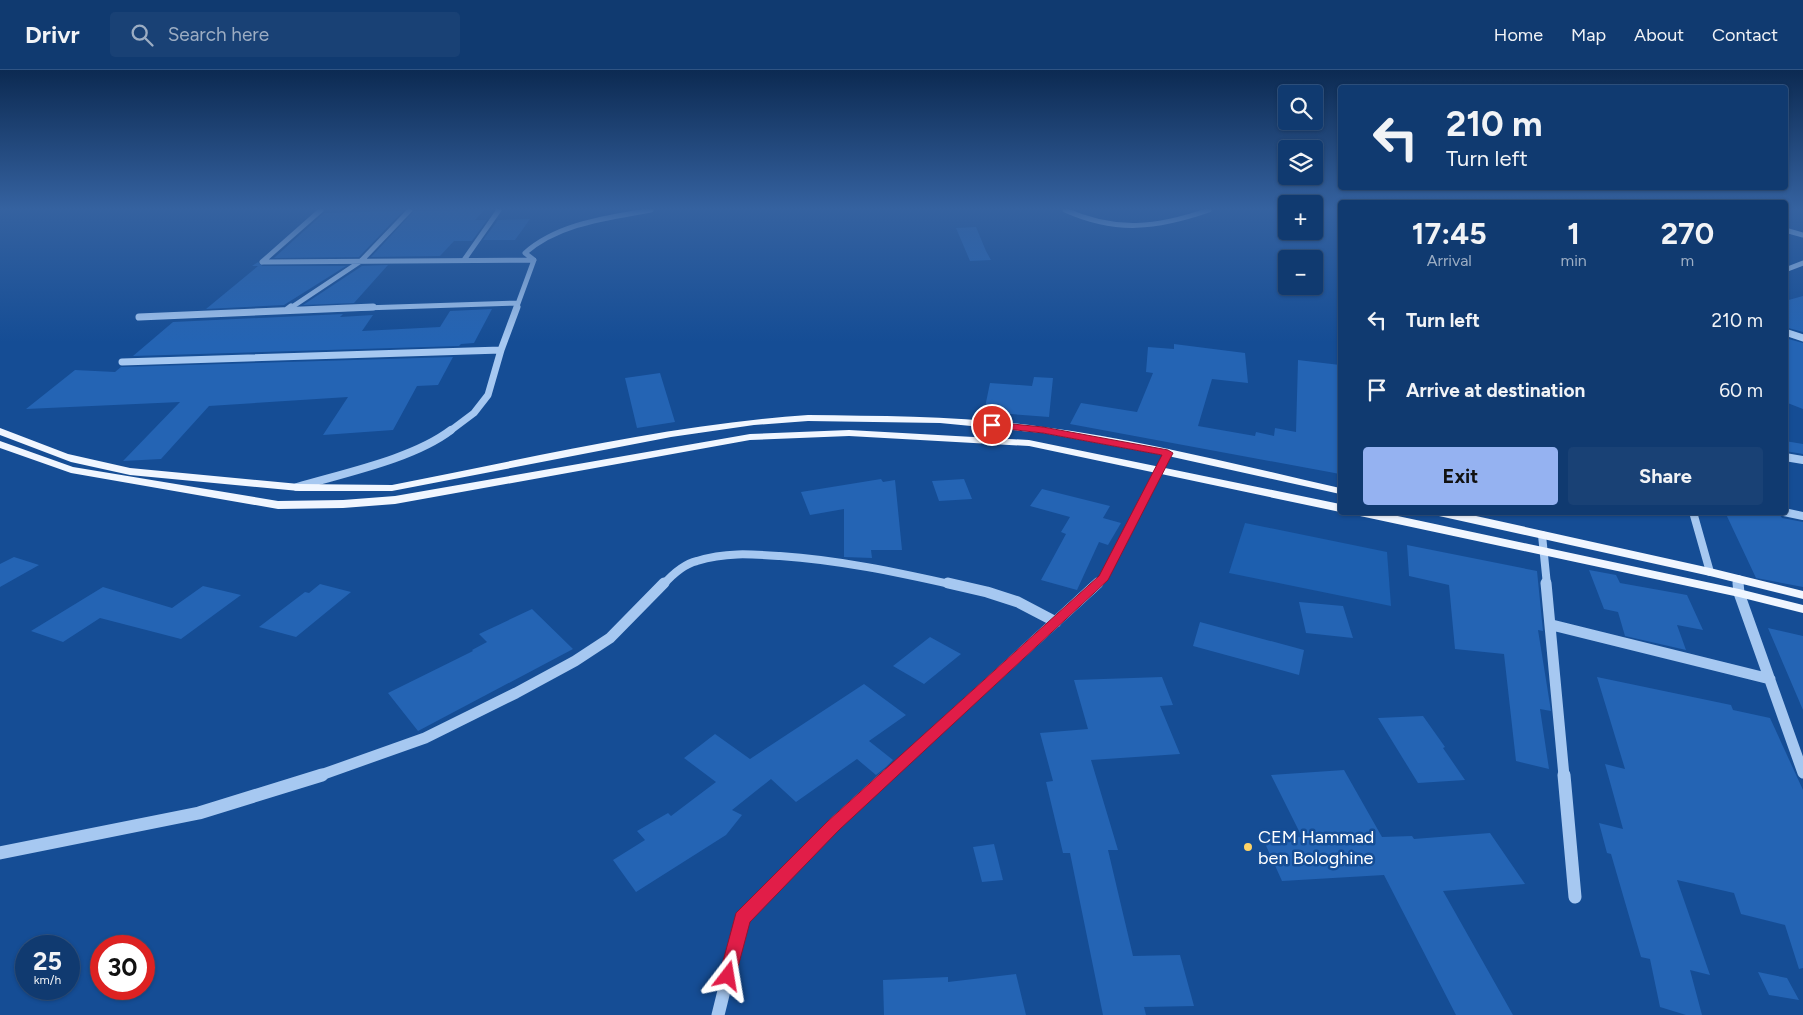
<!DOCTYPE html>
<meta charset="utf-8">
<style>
body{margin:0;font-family:Figtree,sans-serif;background:#194175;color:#f1f3f6;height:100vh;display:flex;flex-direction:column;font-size:19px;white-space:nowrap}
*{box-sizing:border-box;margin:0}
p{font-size:16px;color:#9cadc3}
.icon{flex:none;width:28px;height:28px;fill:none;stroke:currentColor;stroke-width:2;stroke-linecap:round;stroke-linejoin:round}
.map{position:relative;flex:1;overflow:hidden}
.drawer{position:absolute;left:1338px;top:130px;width:450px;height:315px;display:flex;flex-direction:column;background:#103a70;border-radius:5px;box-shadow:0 1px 4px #0004,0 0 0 1px #305483}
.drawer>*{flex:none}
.banner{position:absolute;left:1338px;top:15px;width:450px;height:105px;border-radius:5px;box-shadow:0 1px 4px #0004,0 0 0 1px #305483;background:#103a70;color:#f1f3f6;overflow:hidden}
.controls{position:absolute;left:1278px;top:15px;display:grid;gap:10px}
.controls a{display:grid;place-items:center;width:45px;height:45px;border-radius:5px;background:#103a70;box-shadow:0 1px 4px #0004,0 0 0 1px #305483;font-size:25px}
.speed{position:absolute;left:15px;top:865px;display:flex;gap:10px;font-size:25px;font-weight:700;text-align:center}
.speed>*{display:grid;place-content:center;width:65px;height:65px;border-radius:50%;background:#103a70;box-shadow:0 1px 4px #0004,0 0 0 1px #305483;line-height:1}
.speed small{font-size:12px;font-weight:400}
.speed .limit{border:8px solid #d22;background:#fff;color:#111}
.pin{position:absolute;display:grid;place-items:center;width:42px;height:42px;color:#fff;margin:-21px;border:2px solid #fff;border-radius:50%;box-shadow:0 1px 5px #0007}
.me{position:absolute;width:55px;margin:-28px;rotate:14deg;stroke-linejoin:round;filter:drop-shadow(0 0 4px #0008)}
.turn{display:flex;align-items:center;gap:18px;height:105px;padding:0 25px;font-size:22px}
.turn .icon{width:65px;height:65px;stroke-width:2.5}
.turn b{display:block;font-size:35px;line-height:42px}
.eta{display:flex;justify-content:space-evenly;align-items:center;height:85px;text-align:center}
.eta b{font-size:30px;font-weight:700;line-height:35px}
.action{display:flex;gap:10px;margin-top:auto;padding:10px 25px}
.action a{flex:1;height:58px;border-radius:5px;background:#95b2f1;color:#111;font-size:20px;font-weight:700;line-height:58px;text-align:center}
.action a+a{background:#194175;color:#f1f3f6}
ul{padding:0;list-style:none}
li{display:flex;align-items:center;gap:15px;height:70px;padding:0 25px}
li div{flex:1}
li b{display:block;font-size:19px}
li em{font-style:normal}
header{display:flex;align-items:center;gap:30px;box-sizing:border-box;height:70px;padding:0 25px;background:#103a70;border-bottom:1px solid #305483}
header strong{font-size:24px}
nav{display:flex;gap:28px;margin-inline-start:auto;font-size:18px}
.search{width:350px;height:45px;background:#194175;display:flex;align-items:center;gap:12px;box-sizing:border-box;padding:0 18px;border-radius:5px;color:#9cadc3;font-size:19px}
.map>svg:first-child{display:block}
</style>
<header>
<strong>Drivr</strong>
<div class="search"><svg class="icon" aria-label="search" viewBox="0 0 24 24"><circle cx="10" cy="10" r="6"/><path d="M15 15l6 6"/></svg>Search here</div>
<nav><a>Home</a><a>Map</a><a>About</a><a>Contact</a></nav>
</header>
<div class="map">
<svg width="1803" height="945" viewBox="0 0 1803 945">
<rect width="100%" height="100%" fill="#154d95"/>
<path fill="#1d5faf" d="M 1245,453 L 1387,482 L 1391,536 L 1229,503 Z"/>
<path fill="#2464b4" d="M 484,140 L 475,150 L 487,150 L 472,171 L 454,171 L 440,186 L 371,187 L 414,141 Z
M 399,141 L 403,141 L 359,187 L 274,188 L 324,143 Z
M 530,149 L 515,170 L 483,170 L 498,150 Z
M 976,157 L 986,181 L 991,190 L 970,191 L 956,158 Z
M 258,192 L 262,196 L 346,196 L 284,235 L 206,239 L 258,196 L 252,196 Z
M 388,195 L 354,233 L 303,235 L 362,196 Z
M 1803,226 L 1803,262 L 1785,257 L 1785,231 Z
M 492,239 L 474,273 L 461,274 L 459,276 L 133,286 L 173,252 L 343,244 L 340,247 L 373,245 L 362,261 L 440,257 L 450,241 Z
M 1785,268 L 1803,273 L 1803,339 L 1785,332 Z
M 1174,274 L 1245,283 L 1248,313 L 1212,309 L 1198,356 L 1255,366 L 1256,362 L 1274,366 L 1275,358 L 1296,362 L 1298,290 L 1340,295 L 1340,404 L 1070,354 L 1081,333 L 1137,342 L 1153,303 L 1146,302 L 1148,277 L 1174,279 Z
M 453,287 L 438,315 L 417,316 L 393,360 L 323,365 L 348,327 L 209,336 L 161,389 L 123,391 L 180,332 L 26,339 L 75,300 L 115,302 L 121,297 Z
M 660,303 L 675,352 L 637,358 L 625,308 Z
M 1034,307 L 1053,308 L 1049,347 L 984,342 L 990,313 L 1032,316 Z
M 1785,371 L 1803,374 L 1803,384 L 1785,381 Z
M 881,409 L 883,412 L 895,410 L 902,480 L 871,480 L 872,488 L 844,487 L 844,439 L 810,445 L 801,422 Z
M 964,409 L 972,429 L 939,431 L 932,411 Z
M 1042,419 L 1110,436 L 1103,448 L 1121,453 L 1108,475 L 1099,472 L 1077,520 L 1041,510 L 1066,464 L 1061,462 L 1070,447 L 1030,436 Z
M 1725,442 L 1778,442 L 1782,448 L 1803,452 L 1803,517 L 1756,508 Z
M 1407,475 L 1537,501 L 1543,561 L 1538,560 L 1551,641 L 1540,639 L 1549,699 L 1516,691 L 1504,584 L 1455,579 L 1449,515 L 1409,506 Z
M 14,487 L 39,495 L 0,517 L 0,494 Z
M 1589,500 L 1616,505 L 1620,513 L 1687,525 L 1703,560 L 1677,555 L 1686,580 L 1625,566 L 1618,542 L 1604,539 Z
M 320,514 L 351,522 L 296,567 L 259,557 L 305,522 L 309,523 Z
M 203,516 L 241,525 L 181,569 L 100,548 L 63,572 L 31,561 L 103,517 L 172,538 Z
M 1299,532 L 1343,536 L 1353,568 L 1306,563 Z
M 532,539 L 573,579 L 418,661 L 388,623 L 473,581 L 472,580 L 487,572 L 479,564 Z
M 1200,552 L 1304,580 L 1299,605 L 1193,576 Z
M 1768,558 L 1803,566 L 1803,640 Z
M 930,567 L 961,584 L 924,614 L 893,596 Z
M 1162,607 L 1173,635 L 1160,636 L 1180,684 L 1091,690 L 1118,780 L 1108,780 L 1133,886 L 1180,885 L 1194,936 L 1144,937 L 1146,945 L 1103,945 L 1070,783 L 1063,783 L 1046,712 L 1053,711 L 1040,663 L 1088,659 L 1074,610 Z
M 1597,607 L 1731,635 L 1733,640 L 1770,648 L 1803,720 L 1803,898 L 1799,899 L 1785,855 L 1741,844 L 1734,823 L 1677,810 L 1710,905 L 1690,900 L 1702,945 L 1686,945 L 1660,937 L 1650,889 L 1641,887 L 1611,784 L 1607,783 L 1599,753 L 1623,759 L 1605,694 L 1625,699 Z
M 864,614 L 906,645 L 869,671 L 893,690 L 886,697 L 876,705 L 857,689 L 796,732 L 771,709 L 732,740 L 742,745 L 726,765 L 636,822 L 613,790 L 645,770 L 637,761 L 668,743 L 671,746 L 716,712 L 684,688 L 715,664 L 750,689 Z
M 1423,646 L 1445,677 L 1443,678 L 1465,710 L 1418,713 L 1378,648 Z
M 1344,700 L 1382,767 L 1412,766 L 1414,769 L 1490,763 L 1525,814 L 1443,821 L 1513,945 L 1456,945 L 1384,805 L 1282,811 L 1263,769 L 1302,767 L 1271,705 Z
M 994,774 L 1003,810 L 982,812 L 973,777 Z
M 1758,902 L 1787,908 L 1799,930 L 1769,925 Z
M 1016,904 L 1026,945 L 884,945 L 883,910 L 948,907 L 948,912 Z"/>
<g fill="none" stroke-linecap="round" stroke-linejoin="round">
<path stroke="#a6c8f1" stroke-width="5" d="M 1065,140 C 1116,163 1157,158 1209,140
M 1785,160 L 1803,165
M 464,190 L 499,140
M 534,190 L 525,183 C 559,153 608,148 651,140
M 262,192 L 534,190 L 516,239
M 262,192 L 321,140
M 1785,200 L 1803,193
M 289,239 L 361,191 L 410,140
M 332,239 L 518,233"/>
<path stroke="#a6c8f1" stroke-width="7" d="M 287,240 L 291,237
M 139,247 L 373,237
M 1785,262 L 1803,268
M 122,292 L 501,280
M 450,361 L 474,343 L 488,325 L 501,280 L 517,237"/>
<path stroke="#a6c8f1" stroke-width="8" d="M 1785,387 L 1803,390
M 297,417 C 344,403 413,389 451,360
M 1693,442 L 1710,502
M 1784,442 L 1803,446
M 1542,465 L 1547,515
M 1738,509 L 1738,515
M 663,515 C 671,506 684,494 697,491 C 725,482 751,484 780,486 C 839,490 896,502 954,515
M 1097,515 L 1104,508 L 1168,383"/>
<path stroke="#a6c8f1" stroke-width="11" d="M 948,513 L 987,522 L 1018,532 L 1056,552
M 1546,513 L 1564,706
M 1738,513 L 1739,523 L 1803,703
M 1552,555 L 1770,609
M 318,706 L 425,668 L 516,623 L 575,591 L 610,568 L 664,513
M 887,706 L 1098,513"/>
<path stroke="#a6c8f1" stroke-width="13" d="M 1564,705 L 1575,827
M 0,783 L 199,743 L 322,705
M 718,945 L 742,848 L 833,755 L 888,705"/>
<path fill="#f0f6ff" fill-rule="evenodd" d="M 808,345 C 886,346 965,346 1043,357 C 1143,370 1242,396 1340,418 L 1340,424 L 1168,386 L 1043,363 L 940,353 L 808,351 L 754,355 L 671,367 L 392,421 L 299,421 L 130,405 L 71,392 L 0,365 L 0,358 L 68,384 L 130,398 L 299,414 L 392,415 C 530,388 668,355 808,345 Z
M 849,360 L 1029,370 L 1340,434 L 1340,442 L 1029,376 L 849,366 L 750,370 L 395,434 L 343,438 L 278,439 L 71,403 L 0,378 L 0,371 L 73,397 L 278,431 L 343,430 L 395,426 L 750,364 Z
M 1354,442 L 1379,442 L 1739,519 L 1803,535 L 1803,543 L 1739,527 L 1360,446 Z
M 1433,442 L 1458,442 L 1710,498 L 1803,521 L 1803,529 L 1710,506 L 1439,446 Z"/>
</g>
<linearGradient id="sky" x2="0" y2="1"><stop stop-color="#0c2a52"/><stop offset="0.51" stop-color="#3562a0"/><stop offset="1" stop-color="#3562a0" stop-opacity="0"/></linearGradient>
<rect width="1803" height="272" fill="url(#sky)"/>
<path fill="#e11d48" stroke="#92132f" d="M 992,352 L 1043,357 L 1168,380 L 1173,383 L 1108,510 L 839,760 L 750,852 L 734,912 L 728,915 L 721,912 L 719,906 L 736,843 L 828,751 L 1099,506 L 1162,385 L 1043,363 L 989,357 L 987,355 Z"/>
<circle fill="#ffd366" stroke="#154d95" stroke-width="2" cx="1248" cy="777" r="5"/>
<g text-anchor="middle" stroke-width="5" stroke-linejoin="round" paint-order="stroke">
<g font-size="18" fill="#fff" stroke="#154d95" text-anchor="start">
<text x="1258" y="773">CEM Hammad<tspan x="1258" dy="21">ben Bologhine</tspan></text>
</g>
</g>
</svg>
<div class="controls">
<a><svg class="icon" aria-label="search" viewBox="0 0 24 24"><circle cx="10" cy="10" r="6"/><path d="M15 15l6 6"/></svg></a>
<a><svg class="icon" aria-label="layers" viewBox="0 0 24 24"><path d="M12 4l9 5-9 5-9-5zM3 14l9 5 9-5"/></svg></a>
<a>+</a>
<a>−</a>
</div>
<div class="speed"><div>25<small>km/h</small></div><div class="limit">30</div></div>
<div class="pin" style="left:992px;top:355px;background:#d93025"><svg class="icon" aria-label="arrive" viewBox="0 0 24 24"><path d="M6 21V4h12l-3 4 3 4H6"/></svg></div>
<svg class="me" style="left:728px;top:906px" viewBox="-20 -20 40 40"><path d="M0-17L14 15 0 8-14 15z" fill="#e11d48" stroke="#fff" stroke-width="4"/></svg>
<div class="banner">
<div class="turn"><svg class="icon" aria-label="left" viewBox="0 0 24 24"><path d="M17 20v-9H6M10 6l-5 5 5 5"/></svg><div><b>210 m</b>Turn left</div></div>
</div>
<section class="drawer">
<div class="eta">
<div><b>17:45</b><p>Arrival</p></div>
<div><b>1</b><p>min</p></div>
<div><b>270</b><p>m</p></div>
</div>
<ul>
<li><svg class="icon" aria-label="left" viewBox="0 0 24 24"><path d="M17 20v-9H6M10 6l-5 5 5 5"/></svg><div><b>Turn left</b></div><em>210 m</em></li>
<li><svg class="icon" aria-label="arrive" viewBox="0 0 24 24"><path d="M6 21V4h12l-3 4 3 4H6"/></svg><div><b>Arrive at destination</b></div><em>60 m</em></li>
</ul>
<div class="action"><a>Exit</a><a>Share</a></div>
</section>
</div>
